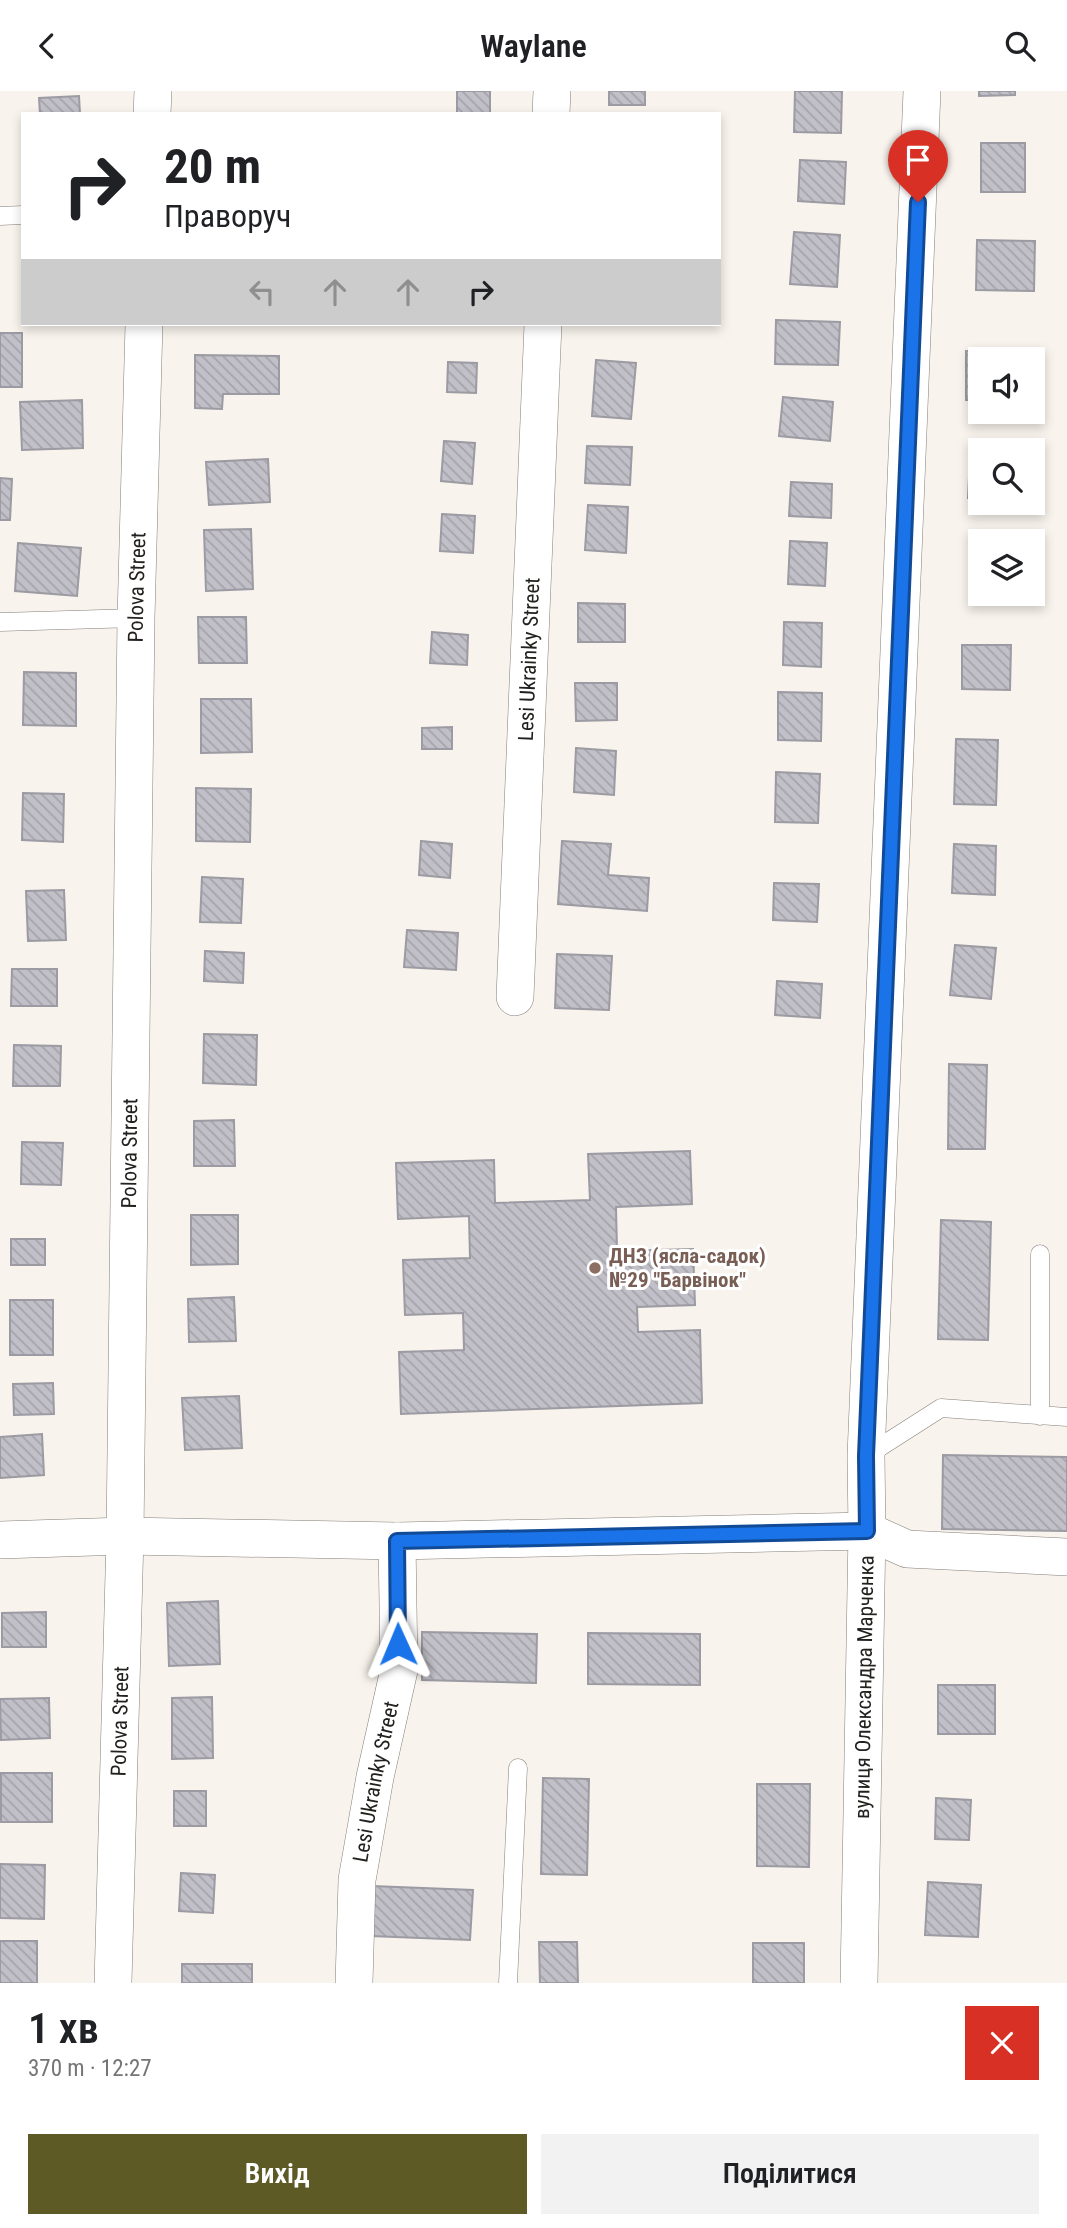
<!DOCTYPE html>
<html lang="uk">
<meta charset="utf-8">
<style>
body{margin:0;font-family:"Roboto Condensed",sans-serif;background:#f2f2f2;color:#202124;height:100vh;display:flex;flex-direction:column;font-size:26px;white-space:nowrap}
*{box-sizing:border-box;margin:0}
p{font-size:23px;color:#757577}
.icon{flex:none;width:38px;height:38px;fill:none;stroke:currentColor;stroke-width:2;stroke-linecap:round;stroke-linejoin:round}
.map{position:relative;height:1892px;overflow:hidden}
.sheet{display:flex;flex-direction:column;background:#fff;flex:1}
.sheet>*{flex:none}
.banner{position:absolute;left:21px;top:21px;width:700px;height:214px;border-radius:0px;box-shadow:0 4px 10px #0003;background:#fff;color:#202124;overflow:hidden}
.fabs{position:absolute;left:968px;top:256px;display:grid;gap:14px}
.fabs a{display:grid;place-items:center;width:77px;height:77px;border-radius:0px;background:#fff;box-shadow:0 4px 10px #0003;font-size:35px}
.pin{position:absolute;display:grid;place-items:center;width:60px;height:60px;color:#fff;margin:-72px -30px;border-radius:50% 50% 50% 0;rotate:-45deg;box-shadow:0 0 7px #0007}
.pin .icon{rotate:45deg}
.me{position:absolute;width:77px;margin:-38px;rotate:359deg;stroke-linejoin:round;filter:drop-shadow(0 0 5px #0008)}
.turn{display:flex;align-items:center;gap:24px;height:147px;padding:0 28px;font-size:32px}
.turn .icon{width:91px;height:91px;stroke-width:2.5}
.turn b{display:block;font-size:49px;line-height:60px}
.lanes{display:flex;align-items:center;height:66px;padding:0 28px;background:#0003;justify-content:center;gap:35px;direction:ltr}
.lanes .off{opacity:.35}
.round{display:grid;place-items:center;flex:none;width:74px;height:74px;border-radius:0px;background:#f2f2f2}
.overview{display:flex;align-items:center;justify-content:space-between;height:119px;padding:0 28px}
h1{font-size:42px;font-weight:600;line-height:52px}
.action{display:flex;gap:14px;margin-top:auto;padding:14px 28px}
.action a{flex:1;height:80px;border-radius:0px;background:#5e5a26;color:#fff;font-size:28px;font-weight:600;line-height:80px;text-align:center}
.action a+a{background:#f2f2f2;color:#202124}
header{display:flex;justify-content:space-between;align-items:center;height:91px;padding:0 28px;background:#fff;font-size:32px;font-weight:600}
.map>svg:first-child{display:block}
</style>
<header><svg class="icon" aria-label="back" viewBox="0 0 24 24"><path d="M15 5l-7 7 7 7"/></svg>Waylane<svg class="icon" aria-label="search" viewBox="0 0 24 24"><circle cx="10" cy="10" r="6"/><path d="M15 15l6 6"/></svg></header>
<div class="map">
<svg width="1067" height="1892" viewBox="0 0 1067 1892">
<defs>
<pattern id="building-back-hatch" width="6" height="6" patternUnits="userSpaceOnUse" patternTransform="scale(1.75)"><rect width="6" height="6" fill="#c1bfc7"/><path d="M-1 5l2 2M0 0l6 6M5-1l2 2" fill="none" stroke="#a6a4aa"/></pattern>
</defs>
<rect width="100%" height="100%" fill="#f8f3ec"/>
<path fill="url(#building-back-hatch)" stroke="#9c9aa2" stroke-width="2" d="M 457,0 L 490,0 L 490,23 L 457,23 Z
M 609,0 L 645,0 L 645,14 L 609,14 Z
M 795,0 L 842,0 L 841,42 L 794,41 Z
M 979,0 L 1015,0 L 1015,4 L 979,5 Z
M 79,5 L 80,23 L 40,23 L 39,7 Z
M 981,52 L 1025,52 L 1025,101 L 981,101 Z
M 800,69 L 846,71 L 844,113 L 798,110 Z
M 794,141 L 840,144 L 837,196 L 790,193 Z
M 977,149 L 1035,150 L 1034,200 L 976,199 Z
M 776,229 L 840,231 L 838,274 L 775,273 Z
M 0,242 L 22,242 L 22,296 L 0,296 Z
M 966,260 L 1025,261 L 1025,268 L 980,268 L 980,309 L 966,309 Z
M 195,264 L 279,265 L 279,303 L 223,303 L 222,318 L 195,317 Z
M 596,269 L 636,272 L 631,328 L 592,325 Z
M 448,271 L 477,272 L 476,302 L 447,301 Z
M 783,306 L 833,311 L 830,350 L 779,345 Z
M 82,309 L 83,357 L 22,359 L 20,311 Z
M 444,350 L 475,352 L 472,393 L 441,390 Z
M 587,355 L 632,356 L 630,394 L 585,392 Z
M 970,365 L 980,366 L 980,407 L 968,407 Z
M 268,368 L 270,411 L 209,414 L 206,371 Z
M 0,387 L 12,388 L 10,429 L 0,429 Z
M 791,391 L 832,393 L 831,427 L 789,425 Z
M 588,414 L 628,416 L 626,462 L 585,459 Z
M 442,423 L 475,425 L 473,462 L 440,460 Z
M 251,438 L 253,498 L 206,500 L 204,439 Z
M 790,450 L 827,452 L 825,495 L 788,493 Z
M 972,451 L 980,451 L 980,493 L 971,493 Z
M 18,452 L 81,457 L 77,505 L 15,500 Z
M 578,512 L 625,513 L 625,551 L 578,551 Z
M 198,526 L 246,526 L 247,572 L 199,572 Z
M 784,531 L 822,532 L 821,576 L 783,574 Z
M 432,541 L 468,544 L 467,574 L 430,572 Z
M 962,554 L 1011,554 L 1010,599 L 962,598 Z
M 24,581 L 76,582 L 76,635 L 23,634 Z
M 575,592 L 617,592 L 617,629 L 576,630 Z
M 778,601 L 822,602 L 821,650 L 778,649 Z
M 201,608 L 251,608 L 252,661 L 201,662 Z
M 452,636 L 452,658 L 422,658 L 422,637 Z
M 956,648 L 998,649 L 996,714 L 954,713 Z
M 576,657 L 616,660 L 614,704 L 574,701 Z
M 776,681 L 820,683 L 818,732 L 775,731 Z
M 196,697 L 251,698 L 250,751 L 196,750 Z
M 23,702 L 64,703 L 63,751 L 22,749 Z
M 421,750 L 452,753 L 450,787 L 419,784 Z
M 562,750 L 611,753 L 608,784 L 649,787 L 647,820 L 558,813 Z
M 954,753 L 996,755 L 995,804 L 952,802 Z
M 202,786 L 243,788 L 241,832 L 200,831 Z
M 774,792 L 819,793 L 817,831 L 773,829 Z
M 64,799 L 66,849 L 28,850 L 26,800 Z
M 407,839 L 458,842 L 456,879 L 404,876 Z
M 955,854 L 996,857 L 991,908 L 950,904 Z
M 205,860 L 244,862 L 243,892 L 204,890 Z
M 557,863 L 612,865 L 609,919 L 555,917 Z
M 12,878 L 57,878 L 57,915 L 11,915 Z
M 777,890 L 822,893 L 820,927 L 775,924 Z
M 204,943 L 257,944 L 256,994 L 203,992 Z
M 14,954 L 61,955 L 60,995 L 13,995 Z
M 949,973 L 987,974 L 985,1058 L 948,1058 Z
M 234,1029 L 235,1075 L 194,1075 L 194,1030 Z
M 22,1051 L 63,1052 L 61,1094 L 21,1093 Z
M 690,1060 L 692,1113 L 616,1116 L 617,1160 L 693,1158 L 695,1214 L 637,1216 L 638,1241 L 700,1239 L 702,1312 L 401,1323 L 399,1261 L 464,1259 L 463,1222 L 405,1224 L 403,1169 L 470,1167 L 469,1125 L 398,1128 L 396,1072 L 494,1069 L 495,1112 L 590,1109 L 588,1063 Z
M 191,1124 L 238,1124 L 238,1173 L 191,1174 Z
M 941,1129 L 991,1131 L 988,1249 L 938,1248 Z
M 11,1148 L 45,1148 L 45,1174 L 11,1174 Z
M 234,1206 L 236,1250 L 189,1251 L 188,1208 Z
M 10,1209 L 53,1209 L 53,1264 L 10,1264 Z
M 53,1292 L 54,1323 L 14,1324 L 13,1293 Z
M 239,1305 L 242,1357 L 185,1359 L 182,1307 Z
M 42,1343 L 44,1384 L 0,1387 L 0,1346 Z
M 943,1364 L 1067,1366 L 1067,1440 L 942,1438 Z
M 218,1510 L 220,1573 L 169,1575 L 167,1512 Z
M 46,1521 L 46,1556 L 2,1556 L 2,1522 Z
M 422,1541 L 537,1543 L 536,1592 L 422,1589 Z
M 588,1542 L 700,1543 L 700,1594 L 588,1593 Z
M 938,1594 L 995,1594 L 995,1643 L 938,1643 Z
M 212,1606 L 213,1667 L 172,1668 L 172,1607 Z
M 49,1607 L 50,1647 L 1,1649 L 0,1608 Z
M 1,1682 L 52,1682 L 52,1731 L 1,1731 Z
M 543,1687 L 589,1688 L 587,1784 L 541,1783 Z
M 757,1693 L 810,1693 L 809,1776 L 757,1775 Z
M 174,1700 L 206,1700 L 206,1735 L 174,1735 Z
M 936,1707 L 971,1709 L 969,1749 L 935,1748 Z
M 0,1773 L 45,1774 L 44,1828 L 0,1827 Z
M 181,1782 L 215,1784 L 213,1822 L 179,1820 Z
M 928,1791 L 981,1794 L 978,1846 L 925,1844 Z
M 372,1795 L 473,1799 L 470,1849 L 371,1845 Z
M 0,1850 L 37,1850 L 37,1892 L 0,1892 Z
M 539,1851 L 577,1851 L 578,1892 L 540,1892 Z
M 753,1852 L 804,1852 L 804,1892 L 753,1892 Z
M 182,1873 L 252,1873 L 252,1892 L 182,1892 Z"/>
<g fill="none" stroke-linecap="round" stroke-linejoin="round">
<g stroke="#847f79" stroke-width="19">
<path id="lane" d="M 0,125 L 23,124
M 0,531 L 136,527
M 1040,1163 L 1040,1325
M 866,1365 L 941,1317 L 1067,1326
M 508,1892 L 518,1677"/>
</g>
<g stroke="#847f79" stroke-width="38">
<g id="street">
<path d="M 152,23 L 153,0"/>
<path d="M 551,23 L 552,0"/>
<path id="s1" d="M 515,906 L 543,233"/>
<path d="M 0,1449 L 125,1445 L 397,1450 L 867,1440 L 907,1458 L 1067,1466"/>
<path id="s2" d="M 113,1892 L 125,1445 L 136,527 L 144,233"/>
<path id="s3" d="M 354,1892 L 357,1789 L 375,1686 L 399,1579 L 397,1450"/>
<path id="s4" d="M 859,1892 L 867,1440 L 866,1365 L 922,0"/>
</g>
</g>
<use href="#lane" stroke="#fff" stroke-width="18"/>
<use href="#street" stroke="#fff" stroke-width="37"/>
</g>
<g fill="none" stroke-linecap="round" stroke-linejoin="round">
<g stroke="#114b97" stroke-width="18">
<path id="route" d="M 398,1553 L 397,1450 L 867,1440 L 866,1365 L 918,111"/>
</g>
<use href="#route" stroke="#1a73e8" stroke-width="12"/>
</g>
<circle fill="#8d6e63" stroke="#fff" stroke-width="2.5" cx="595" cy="1177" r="7"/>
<g text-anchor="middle" stroke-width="6" stroke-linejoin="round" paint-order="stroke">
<g font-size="21" fill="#23211e" stroke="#fff">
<text dy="7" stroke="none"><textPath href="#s2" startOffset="1396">Polova Street</textPath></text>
<text dy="7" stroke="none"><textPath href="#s1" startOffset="338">Lesi Ukrainky Street</textPath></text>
<text dy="7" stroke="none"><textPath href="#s2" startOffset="830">Polova Street</textPath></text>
<text dy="7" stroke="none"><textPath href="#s4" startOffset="296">вулиця Олександра Марченка</textPath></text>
<text dy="7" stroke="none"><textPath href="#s2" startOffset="262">Polova Street</textPath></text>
<text dy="7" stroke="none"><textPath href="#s3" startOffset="203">Lesi Ukrainky Street</textPath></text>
</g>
<g font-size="21" font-weight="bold" fill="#785e54" stroke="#fff" text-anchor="start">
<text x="609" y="1172">ДНЗ (ясла-садок)<tspan x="609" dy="24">№29 "Барвінок"</tspan></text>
</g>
</g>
</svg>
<div class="fabs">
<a><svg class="icon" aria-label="sound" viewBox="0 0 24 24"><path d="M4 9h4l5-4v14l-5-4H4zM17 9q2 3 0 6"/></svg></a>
<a><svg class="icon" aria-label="search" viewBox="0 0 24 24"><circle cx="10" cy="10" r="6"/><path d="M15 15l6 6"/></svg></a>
<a><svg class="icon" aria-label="layers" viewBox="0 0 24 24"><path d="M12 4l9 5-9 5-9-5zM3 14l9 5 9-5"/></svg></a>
</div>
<div class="pin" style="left:918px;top:111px;background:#d93025"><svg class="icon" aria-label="arrive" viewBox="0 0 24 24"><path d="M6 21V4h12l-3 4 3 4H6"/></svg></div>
<svg class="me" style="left:398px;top:1553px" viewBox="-20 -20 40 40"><path d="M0-17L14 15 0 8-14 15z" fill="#1a73e8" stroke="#fff" stroke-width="4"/></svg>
<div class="banner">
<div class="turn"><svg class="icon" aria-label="right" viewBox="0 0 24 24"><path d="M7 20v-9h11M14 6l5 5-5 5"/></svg><div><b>20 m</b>Праворуч</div></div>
<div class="lanes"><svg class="icon off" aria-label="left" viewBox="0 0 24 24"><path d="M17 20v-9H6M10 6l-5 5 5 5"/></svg><svg class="icon off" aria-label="ahead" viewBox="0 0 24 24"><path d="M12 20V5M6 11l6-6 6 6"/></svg><svg class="icon off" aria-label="ahead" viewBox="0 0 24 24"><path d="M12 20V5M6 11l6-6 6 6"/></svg><svg class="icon" aria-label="right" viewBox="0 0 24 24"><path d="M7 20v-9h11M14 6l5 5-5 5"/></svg></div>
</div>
</div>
<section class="sheet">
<div class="overview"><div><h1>1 хв</h1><p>370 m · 12:27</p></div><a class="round" style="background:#d93025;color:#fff"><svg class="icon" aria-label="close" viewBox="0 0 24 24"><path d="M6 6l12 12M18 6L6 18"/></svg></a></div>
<div class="action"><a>Вихід</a><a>Поділитися</a></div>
</section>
